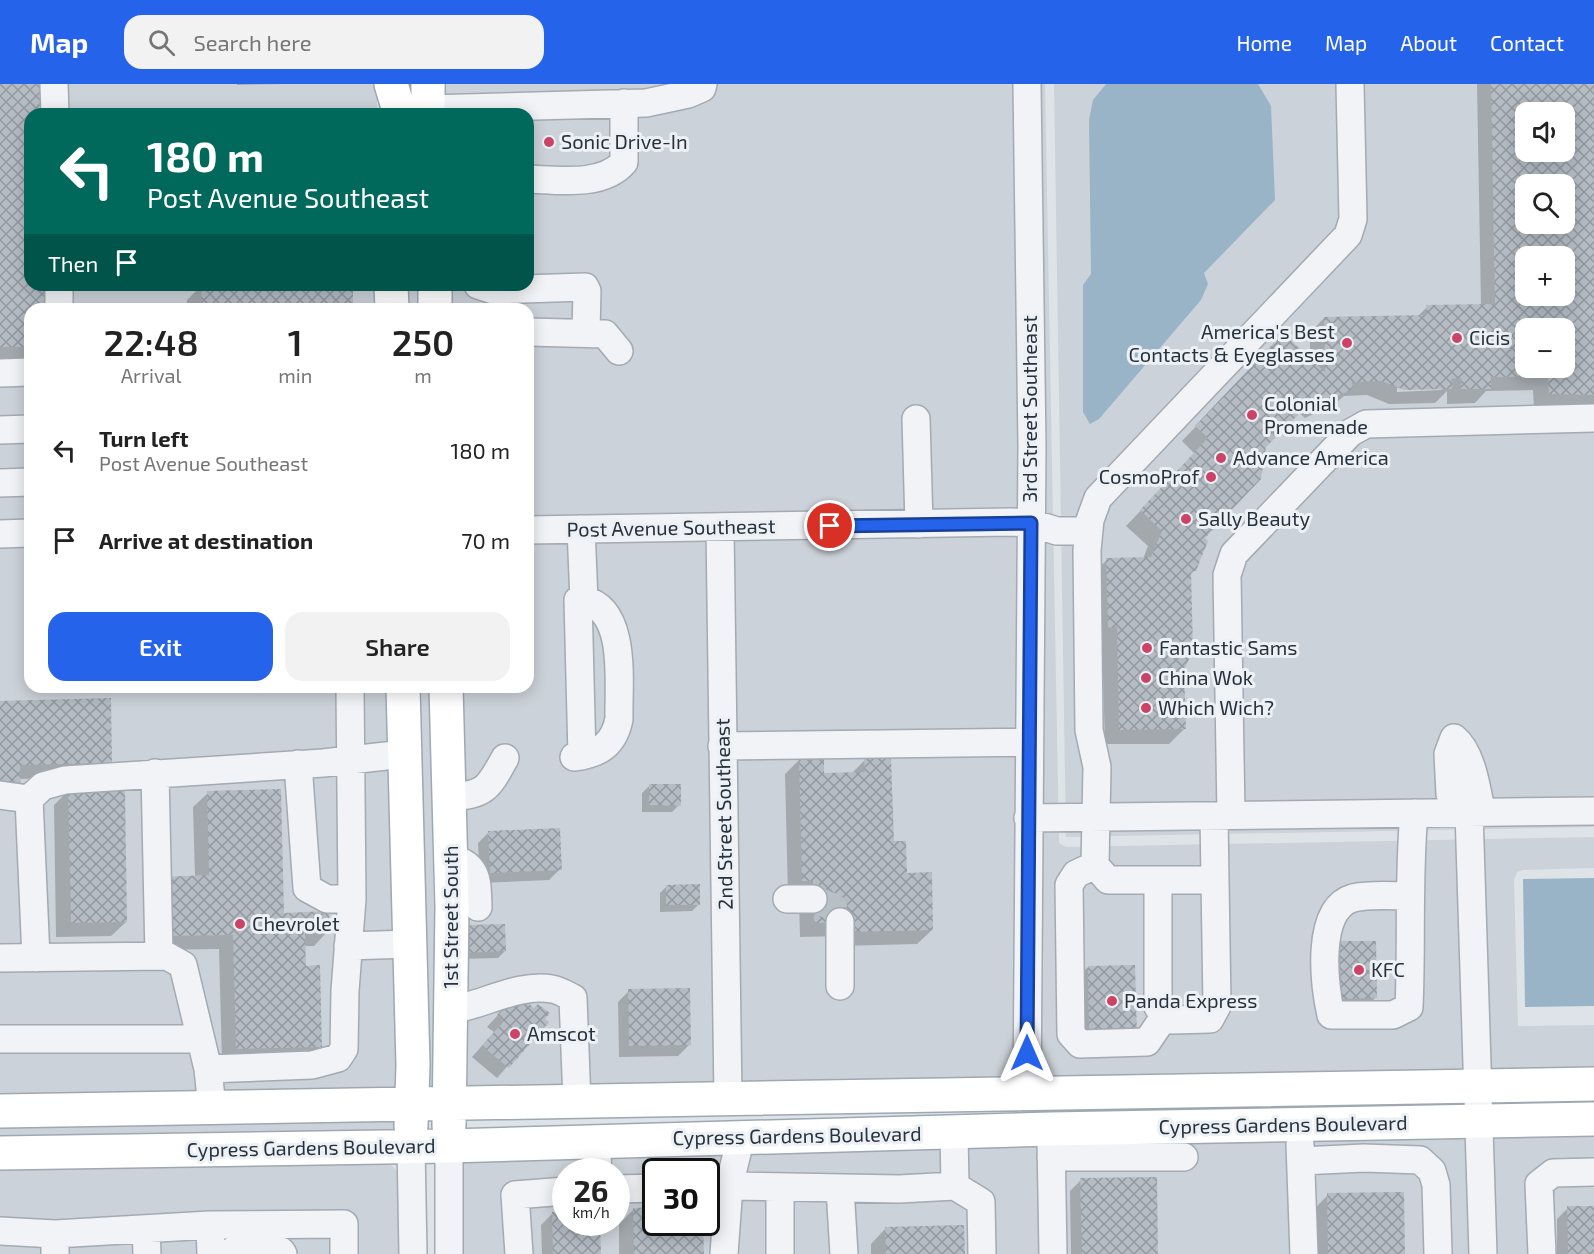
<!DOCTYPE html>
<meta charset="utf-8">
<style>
body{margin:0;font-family:"Exo 2",sans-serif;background:#f2f2f2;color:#222;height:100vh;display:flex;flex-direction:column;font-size:22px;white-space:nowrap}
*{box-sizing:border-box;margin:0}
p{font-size:20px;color:#767676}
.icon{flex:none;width:33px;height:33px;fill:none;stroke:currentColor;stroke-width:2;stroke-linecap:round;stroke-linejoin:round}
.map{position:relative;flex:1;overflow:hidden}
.details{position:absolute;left:24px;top:219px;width:510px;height:390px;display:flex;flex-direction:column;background:#fff;border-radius:18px;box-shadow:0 3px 15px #0003}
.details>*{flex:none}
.top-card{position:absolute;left:24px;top:24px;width:510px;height:183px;border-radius:18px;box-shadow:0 3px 15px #0003;background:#00695c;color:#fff;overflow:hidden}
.fabs{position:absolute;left:1515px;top:18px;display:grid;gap:12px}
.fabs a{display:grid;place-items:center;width:60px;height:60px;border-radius:12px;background:#fff;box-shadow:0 3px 15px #0003;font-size:30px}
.speed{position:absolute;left:552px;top:1074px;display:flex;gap:12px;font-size:30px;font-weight:700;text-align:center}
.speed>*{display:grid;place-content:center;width:78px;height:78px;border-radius:50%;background:#fff;box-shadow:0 3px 15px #0003;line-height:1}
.speed small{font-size:15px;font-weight:400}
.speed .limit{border:3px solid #111;border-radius:9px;background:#fff;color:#111}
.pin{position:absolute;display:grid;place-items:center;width:51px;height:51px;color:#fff;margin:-26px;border:3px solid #fff;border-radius:50%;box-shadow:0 2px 6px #0007}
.me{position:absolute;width:66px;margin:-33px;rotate:0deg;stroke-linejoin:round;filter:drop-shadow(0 0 4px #0008)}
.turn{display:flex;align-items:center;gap:21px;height:126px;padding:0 24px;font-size:27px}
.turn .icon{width:78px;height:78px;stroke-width:2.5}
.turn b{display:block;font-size:42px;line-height:51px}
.then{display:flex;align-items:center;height:57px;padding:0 24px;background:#0003;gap:12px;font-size:22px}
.eta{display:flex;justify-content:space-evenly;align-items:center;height:102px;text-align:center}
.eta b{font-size:36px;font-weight:600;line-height:42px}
.button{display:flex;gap:12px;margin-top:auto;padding:12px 24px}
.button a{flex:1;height:69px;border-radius:18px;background:#2563eb;color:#fff;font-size:24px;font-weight:600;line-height:69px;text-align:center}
.button a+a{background:#f2f2f2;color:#222}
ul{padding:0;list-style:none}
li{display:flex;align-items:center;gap:18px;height:90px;padding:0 24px}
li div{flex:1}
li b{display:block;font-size:22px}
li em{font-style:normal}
header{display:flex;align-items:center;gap:36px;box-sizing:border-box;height:84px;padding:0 30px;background:#2563eb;color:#fff}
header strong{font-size:28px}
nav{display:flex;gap:33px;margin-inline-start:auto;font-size:21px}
.search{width:420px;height:54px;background:#f2f2f2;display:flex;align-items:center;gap:15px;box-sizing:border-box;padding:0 21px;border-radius:18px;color:#767676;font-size:22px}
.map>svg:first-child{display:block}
</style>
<header>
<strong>Map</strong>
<div class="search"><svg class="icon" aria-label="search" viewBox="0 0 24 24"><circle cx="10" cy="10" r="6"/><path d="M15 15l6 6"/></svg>Search here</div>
<nav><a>Home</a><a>Map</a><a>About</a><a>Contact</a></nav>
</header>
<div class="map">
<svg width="1594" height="1170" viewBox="0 0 1594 1170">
<defs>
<pattern id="building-cross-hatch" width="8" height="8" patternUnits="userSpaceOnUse" patternTransform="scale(1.5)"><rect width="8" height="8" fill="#b5bcc4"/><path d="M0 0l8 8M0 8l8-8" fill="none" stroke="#9399a1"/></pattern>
</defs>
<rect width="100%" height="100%" fill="#dee3e7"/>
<path fill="#ccd2d9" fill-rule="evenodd" d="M 0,0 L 377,0 L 377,30 L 30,30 L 30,201 L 382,201 L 382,225 L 30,225 L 30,437 L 0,438 Z
M 438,0 L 1017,0 L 1021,427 L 528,435 L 528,225 L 442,225 L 442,201 L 528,201 L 528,30 L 438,30 Z
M 1037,0 L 1045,0 L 1059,759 L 1066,763 L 1594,753 L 1594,784 L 1523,786 L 1517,788 L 1514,796 L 1518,942 L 1594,941 L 1594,988 L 1037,999 Z
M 1054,0 L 1594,0 L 1594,743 L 1066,753 ZM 1526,28 L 1564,28 L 1564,68 L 1526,68 ZM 1526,100 L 1564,100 L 1564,140 L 1526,140 ZM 1526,172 L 1564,172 L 1564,212 L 1526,212 ZM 1526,244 L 1564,244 L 1564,284 L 1526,284 Z
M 402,201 L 422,201 L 422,225 L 402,225 Z
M 1020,450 L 1017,999 L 739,1004 L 730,455 Z
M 710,455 L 718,1004 L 459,1008 L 450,603 L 528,603 L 528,458 Z
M 30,460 L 30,603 L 392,603 L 401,1009 L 0,1015 L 0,461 Z
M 413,603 L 429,603 L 438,1008 L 422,1008 Z
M 400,1032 L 400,1050 L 0,1057 L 0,1038 Z
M 1594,1047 L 1594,1170 L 1493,1170 L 1488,1049 Z
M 1468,1049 L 1473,1170 L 459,1170 L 459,1073 ZM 566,1088 L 616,1088 L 616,1138 L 566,1138 ZM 656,1088 L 706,1088 L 706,1138 L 656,1138 Z
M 384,1074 L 400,1090 L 401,1170 L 0,1170 L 0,1078 Z"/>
<path fill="#99b4c7" d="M 1106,0 L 1258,0 L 1271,22 L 1275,116 L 1204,189 L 1208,200 L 1201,216 L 1099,335 L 1090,340 L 1083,328 L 1083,201 L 1091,190 L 1089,36 L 1093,16 Z
M 1594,794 L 1594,922 L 1525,923 L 1523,795 Z"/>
<path fill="#0003" fill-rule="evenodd" d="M 0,0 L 30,30 L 30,277 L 0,277 Z
M 237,0 L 281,0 L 237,1 Z
M 1477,0 L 1594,0 L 1594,325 L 1534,325 L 1533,306 L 1486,307 L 1475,319 L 1447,320 L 1447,307 L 1435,319 L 1389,320 L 1367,311 L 1344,312 L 1336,319 L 1305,334 L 1298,328 L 1265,363 L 1203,454 L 1195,486 L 1190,491 L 1182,586 L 1184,645 L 1169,660 L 1105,660 L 1102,557 L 1093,558 L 1092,490 L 1107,476 L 1143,475 L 1148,462 L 1126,442 L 1195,370 L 1182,357 L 1269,266 L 1310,276 L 1310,249 L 1324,234 L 1417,233 L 1427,223 L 1481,222 ZM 1526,28 L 1564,28 L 1564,68 L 1526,68 ZM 1526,100 L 1564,100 L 1564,140 L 1526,140 ZM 1526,172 L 1564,172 L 1564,212 L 1526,212 ZM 1526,244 L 1564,244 L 1564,284 L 1526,284 ZM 1444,303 L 1441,306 L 1397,308 L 1397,304 Z
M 202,201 L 351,201 L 352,221 L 348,225 L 187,225 L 187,216 Z
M 0,618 L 111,678 L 96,693 L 19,695 Z
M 799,676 L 823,691 L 851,690 L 865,676 L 892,759 L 932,846 L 917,860 L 838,862 L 838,852 L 800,853 L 799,811 L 788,811 L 785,690 Z
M 649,702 L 679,721 L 672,728 L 642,728 L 642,709 Z
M 69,706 L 126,838 L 111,852 L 56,853 L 54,721 Z
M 208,709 L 283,830 L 328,847 L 314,862 L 304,862 L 304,883 L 321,962 L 306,977 L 222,979 L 219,865 L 149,866 L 195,793 L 193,723 Z
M 489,748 L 560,785 L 549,796 L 480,799 L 478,759 Z
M 667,802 L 699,820 L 692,827 L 660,828 L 660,809 Z
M 457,850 L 505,867 L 498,874 L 458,875 Z
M 1341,859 L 1376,913 L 1365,924 L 1331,925 L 1330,870 Z
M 1088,883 L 1124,963 L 1079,964 L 1077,894 Z
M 629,907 L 689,961 L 678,972 L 619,973 L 618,918 Z
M 515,924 L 534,926 L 546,938 L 497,994 L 472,973 L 494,948 L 487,943 L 498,931 Z
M 1081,1096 L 1157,1170 L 1071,1170 L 1070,1107 Z
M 1328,1111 L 1404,1170 L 1317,1170 L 1317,1122 Z
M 1568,1124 L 1594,1124 L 1594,1170 L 1557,1170 L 1557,1135 Z
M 634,1125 L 656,1138 L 702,1170 L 619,1170 L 619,1140 Z
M 552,1130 L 566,1138 L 599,1170 L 542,1170 L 541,1141 Z
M 885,1145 L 963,1170 L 871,1170 L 871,1160 Z"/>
<path fill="url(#building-cross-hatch)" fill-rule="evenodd" d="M 0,0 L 46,0 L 47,30 L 30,30 L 30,201 L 49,201 L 49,225 L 30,225 L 30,263 L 0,263 Z
M 1491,0 L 1594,0 L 1594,311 L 1549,310 L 1548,292 L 1491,293 L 1491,305 L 1461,305 L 1461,294 L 1451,295 L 1452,305 L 1404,306 L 1382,297 L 1352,298 L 1353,305 L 1320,320 L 1314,315 L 1266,363 L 1261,395 L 1205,454 L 1208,457 L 1196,487 L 1191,487 L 1193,566 L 1184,586 L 1186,645 L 1119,646 L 1117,543 L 1108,544 L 1106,474 L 1151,473 L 1162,447 L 1140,426 L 1208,354 L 1195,342 L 1283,249 L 1325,288 L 1324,233 L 1427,231 L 1426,221 L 1495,220 ZM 1526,28 L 1564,28 L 1564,68 L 1526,68 ZM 1526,100 L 1564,100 L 1564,140 L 1526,140 ZM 1526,172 L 1564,172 L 1564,212 L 1526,212 ZM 1526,244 L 1564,244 L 1564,284 L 1526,284 Z
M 201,201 L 353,201 L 353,222 L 329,222 L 329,225 L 202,225 Z
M 111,614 L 112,679 L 20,681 L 21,703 L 0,704 L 0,617 Z
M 824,673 L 824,689 L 865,688 L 864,675 L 891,674 L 894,757 L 906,757 L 907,789 L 932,788 L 933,846 L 852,848 L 852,838 L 814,839 L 813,797 L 802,797 L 799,674 Z
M 649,700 L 681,700 L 681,722 L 649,721 Z
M 125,704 L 127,838 L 71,839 L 68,705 Z
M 281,705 L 284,829 L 329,827 L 330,847 L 305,848 L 306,882 L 320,881 L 322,963 L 236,965 L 233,851 L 163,852 L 161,793 L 209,791 L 207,707 Z
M 560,744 L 562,786 L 490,789 L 488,747 Z
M 700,800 L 700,821 L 666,821 L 666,801 Z
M 505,840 L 506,867 L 464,869 L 463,841 Z
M 1340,857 L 1376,857 L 1377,914 L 1341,915 Z
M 1135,881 L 1137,952 L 1089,953 L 1088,882 Z
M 690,904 L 691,961 L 629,962 L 628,905 Z
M 523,914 L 534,924 L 538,920 L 550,929 L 545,935 L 549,938 L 509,984 L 482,962 L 504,937 L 497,931 L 509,918 L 515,923 Z
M 1157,1093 L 1158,1170 L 1082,1170 L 1080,1094 Z
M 1404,1108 L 1405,1170 L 1328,1170 L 1327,1109 Z
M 1567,1122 L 1594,1122 L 1594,1170 L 1568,1170 Z
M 656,1123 L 656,1138 L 703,1138 L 704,1170 L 634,1170 L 633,1124 Z
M 552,1128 L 566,1128 L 566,1138 L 600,1138 L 601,1170 L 553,1170 Z
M 964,1141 L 965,1170 L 886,1170 L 885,1143 Z"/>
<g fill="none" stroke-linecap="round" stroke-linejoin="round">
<path stroke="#b9c0c5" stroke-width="27" stroke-dasharray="27 14" stroke-linecap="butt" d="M 813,815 L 833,823 L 840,838"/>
<g stroke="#a3aab1" stroke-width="30">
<path id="minor" d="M 54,0 L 55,30
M 428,25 L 646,19 L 688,10 L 702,4 L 703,0
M 528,95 C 558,96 603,103 624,78 L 624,19
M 59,201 L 59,225
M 478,201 L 493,206 L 585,203 L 587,207 L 586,247
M 528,248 L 605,250 L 619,267
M 0,289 L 30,288
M 916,335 L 919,440
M 0,346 L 30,345
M 0,399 L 30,398
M 720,444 L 728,1016
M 528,446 L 1010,438 L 1031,439 L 1057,447 L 1088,447
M 0,450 L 30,449
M 578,516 L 582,672
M 722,662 L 1029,658
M 574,673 C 600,670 614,660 619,635 C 618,600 628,526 584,516 L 581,445
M 298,680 L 307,804 L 327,815 L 352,815 L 350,603
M 155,689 L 159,872
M 0,711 L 29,715 L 36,874
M 449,713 C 485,711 488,705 505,674
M 29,715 L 43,702 L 65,696 L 323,679 L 404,670
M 1469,728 L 1480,721 C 1476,700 1471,668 1454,654 L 1448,670 L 1450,710 L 1469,728 L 1483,1170
M 1231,731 L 1227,491 L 1234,470 L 1350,349 L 1366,340 L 1594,334
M 1214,732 L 1215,796 L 1108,796 L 1095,781 L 1097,683 L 1089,646 L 1087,466 L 1090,436 L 1098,414 L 1348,151 L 1353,135 L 1350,0
M 1028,734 L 1594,727
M 451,774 C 479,781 477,798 478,823
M 1095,781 L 1076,790 L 1069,801 L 1071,950 L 1080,960 L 1147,958 L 1166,930
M 1158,796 L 1158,923 L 1172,936 L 1210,935 L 1217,922 L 1215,796
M 1409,812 C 1391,812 1370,810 1353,814 C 1315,825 1324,902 1331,931 L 1393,931 L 1409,923 C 1412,858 1408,794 1414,729
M 787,815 L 813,815
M 840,838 L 840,902
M 348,862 L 409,860
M 0,874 L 167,872 L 183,881 L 208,985 L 212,1024
M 451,926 C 483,921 519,899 552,905 C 559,906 567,911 573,914 L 577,1018
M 0,955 L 200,955
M 208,985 L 312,981 L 338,974 L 344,965 L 345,907 L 352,815
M 1027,1010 L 1032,363 L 1027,0
M 741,1053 L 729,1102 L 899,1105 L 955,1102 L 954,1048
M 1051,1056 L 1053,1170
M 596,1057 L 598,1088
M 1300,1060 L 1304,1170
M 411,1062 L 413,1170
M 1051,1073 L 1184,1073
M 1301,1077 L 1364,1074 L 1420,1076 L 1432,1087 L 1436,1101 L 1438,1170
M 706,1102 L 729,1102 L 724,1170
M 955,1102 L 981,1118 L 982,1170
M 840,1104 L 844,1170
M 616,1105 L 656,1104
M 146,1145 L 147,1170
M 0,1147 L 55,1150
M 55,1170 L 55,1150 L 210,1141
M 211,1170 L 210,1141 L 344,1140 L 344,1170
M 227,1170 C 243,1160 263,1164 281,1167 L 283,1170
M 449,1170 L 449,1062
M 519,1170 L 515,1111 L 566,1107
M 780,1170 L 780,1104
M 1542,1170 L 1539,1100 L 1553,1089 L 1594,1088"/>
</g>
<g stroke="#9ea8b3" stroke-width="36">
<path id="major" d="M 391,0 L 400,30
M 428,0 L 428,30
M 391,201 L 392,225
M 435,201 L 435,225
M 403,603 L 413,981 L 411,1042
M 446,603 L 452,823 L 449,1042
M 0,1027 L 1594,1000
M 0,1069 L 449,1062 L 1051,1045 L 1594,1035"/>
</g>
<use href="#minor" stroke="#f1f3f6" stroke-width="27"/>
<use href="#major" stroke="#fff" stroke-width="33"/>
</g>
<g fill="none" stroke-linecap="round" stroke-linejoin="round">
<g stroke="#184099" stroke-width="15">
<path id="route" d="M 830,442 L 1031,439 L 1027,969"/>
</g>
<use href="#route" stroke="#2563eb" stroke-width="10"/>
</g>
<g fill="#cb4465" stroke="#edf1f5" stroke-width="2">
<circle cx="549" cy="58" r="6"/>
<circle cx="1457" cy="254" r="6"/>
<circle cx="1347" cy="259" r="6"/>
<circle cx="1252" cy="331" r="6"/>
<circle cx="1221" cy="374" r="6"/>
<circle cx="1211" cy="393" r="6"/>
<circle cx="1186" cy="435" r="6"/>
<circle cx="1147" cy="564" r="6"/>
<circle cx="1146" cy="594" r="6"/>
<circle cx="1146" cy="624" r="6"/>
<circle cx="240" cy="840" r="6"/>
<circle cx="1359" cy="886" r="6"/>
<circle cx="1112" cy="917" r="6"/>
<circle cx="515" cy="950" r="6"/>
</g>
<g text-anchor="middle" stroke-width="6" stroke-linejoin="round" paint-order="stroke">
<g font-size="20" fill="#27323e" stroke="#edf1f5" text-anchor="start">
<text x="561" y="65">Sonic Drive-In</text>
<text x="1335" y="255" text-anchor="end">America's Best<tspan x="1335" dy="23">Contacts &amp; Eyeglasses</tspan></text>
<text x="1469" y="261">Cicis</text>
<text x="1264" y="327">Colonial<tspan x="1264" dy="23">Promenade</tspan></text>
<text x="1233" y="381">Advance America</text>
<text x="1199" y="400" text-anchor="end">CosmoProf</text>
<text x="1198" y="442">Sally Beauty</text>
<text x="1159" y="571">Fantastic Sams</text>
<text x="1158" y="601">China Wok</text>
<text x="1158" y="631">Which Wich?</text>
<text x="252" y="847">Chevrolet</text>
<text x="1371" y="893">KFC</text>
<text x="1124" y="924">Panda Express</text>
<text x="527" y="957">Amscot</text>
</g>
<g font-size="20" fill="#27323e" stroke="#edf1f5">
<text transform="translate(1030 325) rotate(-90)" y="7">3rd Street Southeast</text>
<text transform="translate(671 444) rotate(-1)" y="7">Post Avenue Southeast</text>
<text transform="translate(724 730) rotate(-91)" y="7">2nd Street Southeast</text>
<text transform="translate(451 833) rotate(-90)" y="7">1st Street South</text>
<text transform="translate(1283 1041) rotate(-1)" y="7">Cypress Gardens Boulevard</text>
<text transform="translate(797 1052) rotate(-1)" y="7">Cypress Gardens Boulevard</text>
<text transform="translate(311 1064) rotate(-1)" y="7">Cypress Gardens Boulevard</text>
</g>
</g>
</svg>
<div class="fabs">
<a><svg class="icon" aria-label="sound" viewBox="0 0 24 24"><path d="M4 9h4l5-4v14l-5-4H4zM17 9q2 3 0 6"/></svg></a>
<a><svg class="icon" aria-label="search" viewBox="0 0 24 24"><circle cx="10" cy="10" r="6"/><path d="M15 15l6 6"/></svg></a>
<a>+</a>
<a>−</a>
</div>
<div class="speed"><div>26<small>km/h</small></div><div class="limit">30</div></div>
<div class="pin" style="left:830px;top:442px;background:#d93025"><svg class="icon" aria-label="arrive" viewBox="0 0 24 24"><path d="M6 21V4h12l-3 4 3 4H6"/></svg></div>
<svg class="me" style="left:1027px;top:969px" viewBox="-20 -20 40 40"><path d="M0-17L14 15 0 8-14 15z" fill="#2563eb" stroke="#fff" stroke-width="4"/></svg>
<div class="top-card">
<div class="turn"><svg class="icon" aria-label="left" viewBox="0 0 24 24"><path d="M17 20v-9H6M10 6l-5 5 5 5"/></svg><div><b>180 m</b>Post Avenue Southeast</div></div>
<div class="then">Then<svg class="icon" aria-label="arrive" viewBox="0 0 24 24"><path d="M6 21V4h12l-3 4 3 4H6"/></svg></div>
</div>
<section class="details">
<div class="eta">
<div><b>22:48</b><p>Arrival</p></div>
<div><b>1</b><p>min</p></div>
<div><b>250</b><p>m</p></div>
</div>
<ul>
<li><svg class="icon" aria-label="left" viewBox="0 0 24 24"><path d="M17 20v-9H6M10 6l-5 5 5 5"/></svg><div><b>Turn left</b><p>Post Avenue Southeast</p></div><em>180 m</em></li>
<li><svg class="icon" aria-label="arrive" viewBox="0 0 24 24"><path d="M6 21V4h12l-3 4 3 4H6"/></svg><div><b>Arrive at destination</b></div><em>70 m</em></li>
</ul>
<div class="button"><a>Exit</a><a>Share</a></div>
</section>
</div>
